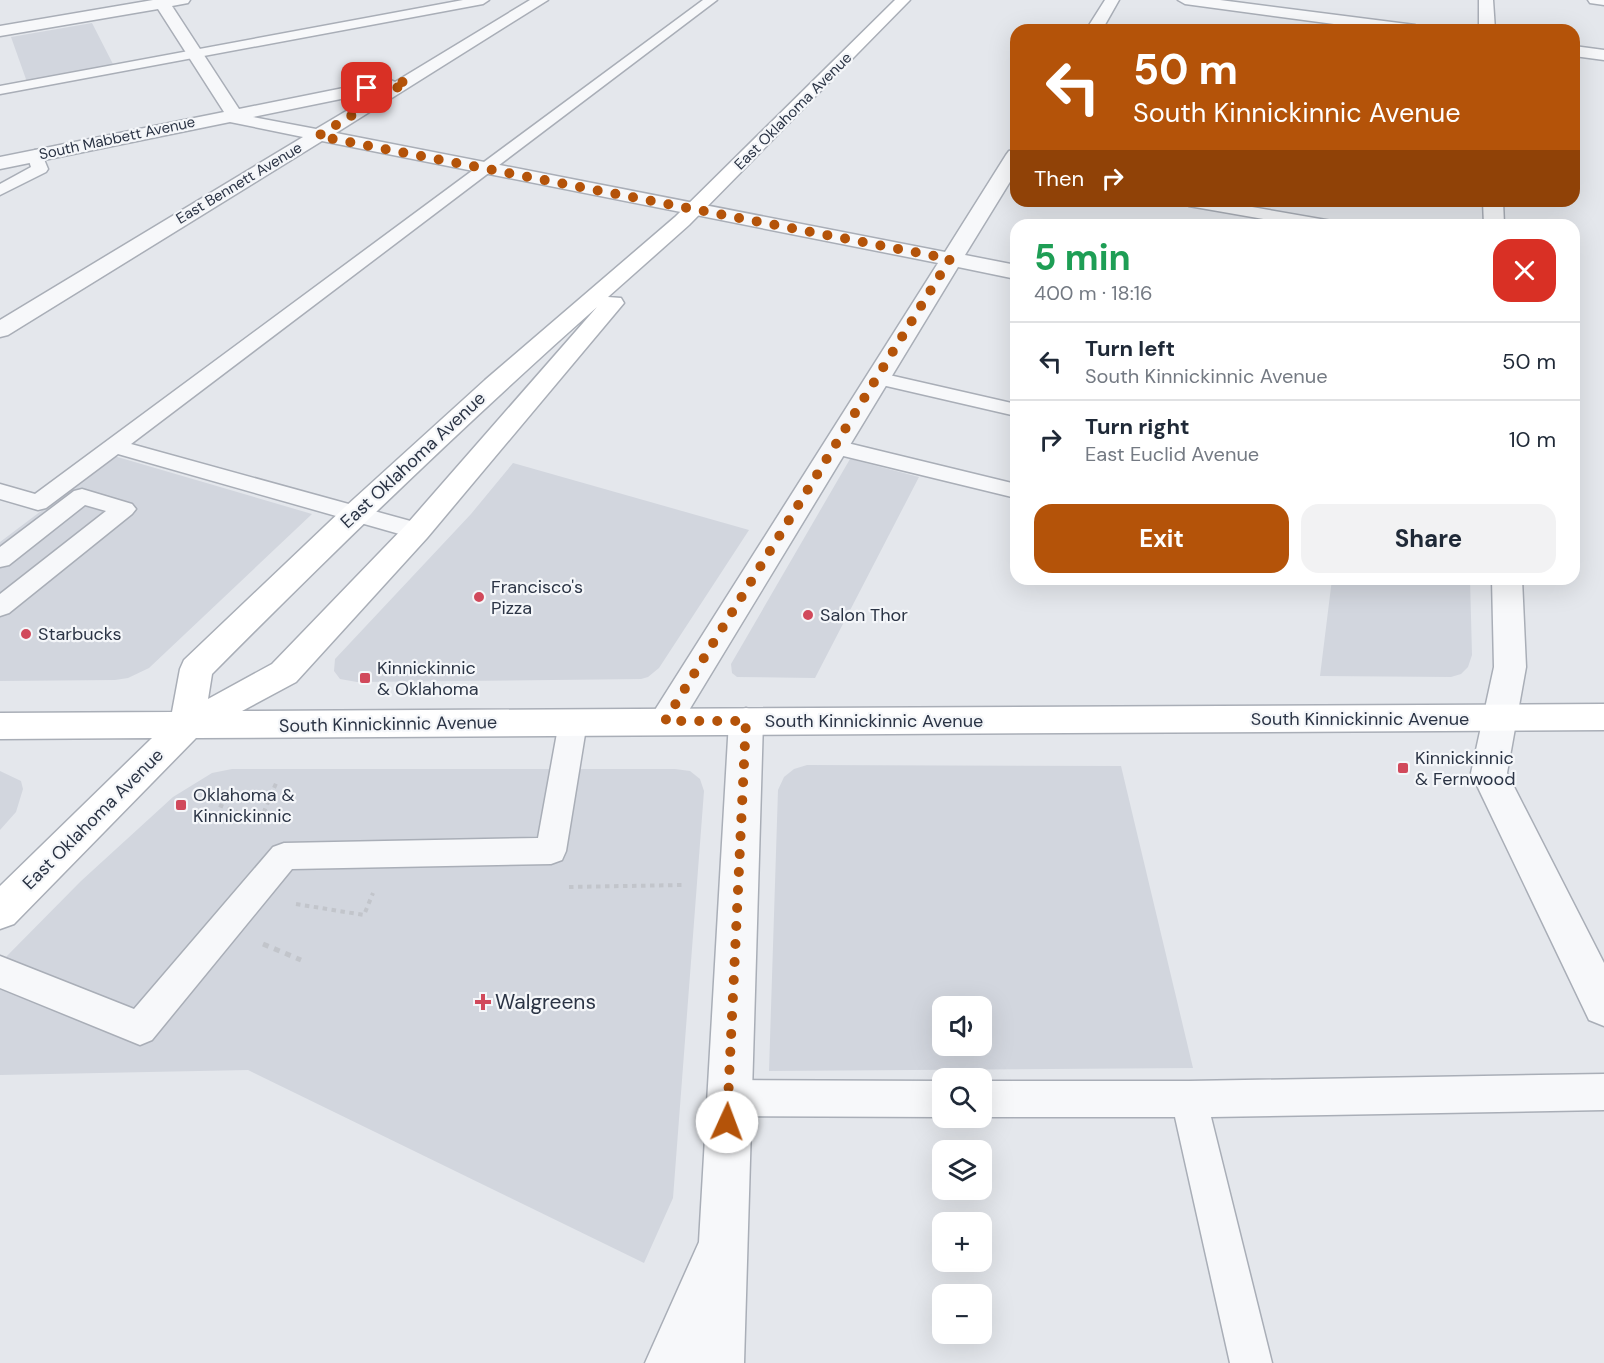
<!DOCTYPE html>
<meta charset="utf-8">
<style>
body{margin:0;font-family:"DM Sans",sans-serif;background:#f2f2f3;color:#1f2937;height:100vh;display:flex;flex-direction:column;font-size:22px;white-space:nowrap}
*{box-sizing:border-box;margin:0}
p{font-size:20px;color:#747a83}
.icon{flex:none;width:33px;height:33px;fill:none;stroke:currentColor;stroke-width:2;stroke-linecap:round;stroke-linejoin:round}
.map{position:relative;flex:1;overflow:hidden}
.side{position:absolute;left:1010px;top:219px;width:570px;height:366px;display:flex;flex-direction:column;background:#fff;border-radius:18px;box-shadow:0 6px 24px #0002}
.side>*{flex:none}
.guide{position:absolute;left:1010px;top:24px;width:570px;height:183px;border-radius:18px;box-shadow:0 6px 24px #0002;background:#b45309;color:#fff;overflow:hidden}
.buttons{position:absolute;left:932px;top:996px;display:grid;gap:12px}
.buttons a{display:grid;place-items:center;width:60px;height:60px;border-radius:12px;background:#fff;box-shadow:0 6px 24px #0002;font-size:30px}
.pin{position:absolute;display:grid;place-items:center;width:51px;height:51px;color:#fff;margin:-26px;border-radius:12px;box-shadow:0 3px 9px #0006}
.me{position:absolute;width:66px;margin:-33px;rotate:2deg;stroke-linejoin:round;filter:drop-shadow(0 0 4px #0008)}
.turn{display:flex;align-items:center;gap:21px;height:126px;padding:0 24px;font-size:27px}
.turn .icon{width:78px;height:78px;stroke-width:2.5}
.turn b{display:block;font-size:42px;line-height:51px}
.then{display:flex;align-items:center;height:57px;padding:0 24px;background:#0003;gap:12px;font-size:22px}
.round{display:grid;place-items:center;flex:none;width:63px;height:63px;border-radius:18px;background:#f2f2f3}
.head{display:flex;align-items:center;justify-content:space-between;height:102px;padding:0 24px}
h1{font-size:36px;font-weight:700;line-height:45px;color:#1e9e55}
.button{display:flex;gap:12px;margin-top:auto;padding:12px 24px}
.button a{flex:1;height:69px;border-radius:18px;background:#b45309;color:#fff;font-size:24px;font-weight:700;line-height:69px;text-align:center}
.button a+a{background:#f2f2f3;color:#1f2937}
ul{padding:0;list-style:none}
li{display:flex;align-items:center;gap:18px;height:78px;padding:0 24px;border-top:2px solid #e0e1e3}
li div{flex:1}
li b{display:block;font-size:22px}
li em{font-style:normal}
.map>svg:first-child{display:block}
</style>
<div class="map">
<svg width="1604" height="1363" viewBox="0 0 1604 1363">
<rect width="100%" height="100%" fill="#e4e7ec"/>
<path fill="#d2d6de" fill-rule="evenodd" d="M 92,23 L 114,66 L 27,82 L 11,37 Z
M 114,456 L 312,514 L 149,668 L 128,678 L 115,680 L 0,681 L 0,542 Z
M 850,459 L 919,477 L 815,678 L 737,677 L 732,673 L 731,664 Z
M 513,463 L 749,530 L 659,668 L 648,677 L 641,679 L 357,682 L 340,679 L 334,671 L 335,659 L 471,514 Z
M 1332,579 L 1470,579 L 1472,655 L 1468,667 L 1461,674 L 1451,677 L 1320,676 Z
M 807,765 L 1121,766 L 1193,1068 L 769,1071 L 778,790 L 784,777 L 794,769 ZM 981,1006 L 981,1046 L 942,1046 L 942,1006 Z
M 232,769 L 675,769 L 690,771 L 700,779 L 704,791 L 673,1198 L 644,1263 L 248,1070 L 0,1075 L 0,963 L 81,881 L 173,797 L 212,773 Z
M 0,771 L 21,781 L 23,789 L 16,812 L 0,830 Z"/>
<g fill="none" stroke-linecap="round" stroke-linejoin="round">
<g stroke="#a9aeb7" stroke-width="3">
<path id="lane" d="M 463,0 L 489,0 L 483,4 L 0,94 L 0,86 Z
M 703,0 L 717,0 L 131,444 L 425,525 L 429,531 L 425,537 L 417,539 L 118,454 L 46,508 L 38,510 L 0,499 L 0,484 L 35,494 Z
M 1588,0 L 1604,0 L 1604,5 L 1590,3 Z
M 35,150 L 41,152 L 48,169 L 46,172 L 0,195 L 0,184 L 31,167 L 27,155 Z
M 1181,201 L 1218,201 L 1326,220 L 1332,221 L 1335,225 L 1297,225 L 1189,206 Z
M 876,372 L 1016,404 L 1016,416 L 869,382 L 866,378 L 869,374 Z
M 835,440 L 1016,484 L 1016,498 L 827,452 L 824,447 L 827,442 Z
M 82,489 L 132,504 L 136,509 L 132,514 L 9,613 L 0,616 L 0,594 L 106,511 L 85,505 L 9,565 L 0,567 L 0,547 L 74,491 Z
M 573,711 L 583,714 L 587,722 L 566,851 L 562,860 L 551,864 L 292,869 L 152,1040 L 140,1045 L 0,988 L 0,956 L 134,1009 L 273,847 L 284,843 L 538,838 L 559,722 L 563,714 Z
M 1604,1074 L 1604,1110 L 1211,1117 L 1272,1363 L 1230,1363 L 1175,1117 L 981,1117 L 981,1081 L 1189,1081 Z
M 728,1080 L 942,1081 L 942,1117 L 728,1116 L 715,1111 L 710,1098 L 715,1085 Z"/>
</g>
<g stroke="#a9aeb7" stroke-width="3">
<path id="street" d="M 190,0 L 188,3 L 172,6 L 239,109 L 388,79 L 395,82 L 530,0 L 548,0 L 336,133 L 945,252 L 1006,155 L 1009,151 L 1016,149 L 1016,172 L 965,255 L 1016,265 L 1016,279 L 958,267 L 677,730 L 665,734 L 653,730 L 648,721 L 938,263 L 322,141 L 8,335 L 0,337 L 0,320 L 303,137 L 230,122 L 0,169 L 0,157 L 224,112 L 158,9 L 0,36 L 0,26 L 153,0 ZM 380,91 L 316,129 L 253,117 Z
M 1105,0 L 1119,0 L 1102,30 L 1086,30 Z
M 1178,0 L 1220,0 L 1415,25 L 1423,30 L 1379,30 L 1185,4 Z
M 1479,0 L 1493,0 L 1495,30 L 1479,30 Z
M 1574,46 L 1604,50 L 1604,60 L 1574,56 Z
M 1483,201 L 1503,201 L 1504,225 L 1484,225 Z
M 1492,579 L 1522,579 L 1526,667 L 1507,773 L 1604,963 L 1604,1026 L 1589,1020 L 1471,773 L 1494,667 Z
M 746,708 L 758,712 L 763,721 L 744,1363 L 645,1363 L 699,1242 L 729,721 L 734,712 Z"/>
</g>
<g stroke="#a9aeb7" stroke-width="3">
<path id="secondary" d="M 895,0 L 910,0 L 689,225 L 608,297 L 621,298 L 624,303 L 427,538 L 296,682 L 242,711 L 1604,704 L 1604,730 L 196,738 L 14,924 L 0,929 L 0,886 L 152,738 L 0,739 L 0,713 L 172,712 L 180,669 L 184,660 L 345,507 L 485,380 L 675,217 ZM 597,307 L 407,524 L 272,664 L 208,699 L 212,674 C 337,548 464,425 597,307 Z"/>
</g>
<path stroke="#c2c5cb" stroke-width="4" stroke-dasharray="4.5 4.5" stroke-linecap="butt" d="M 219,805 L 263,822
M 260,821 L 277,781
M 569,887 L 682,885
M 296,904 L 364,915 L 373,893"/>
<path stroke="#c2c5cb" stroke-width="5" stroke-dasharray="6 6" stroke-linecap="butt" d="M 263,944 L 301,960"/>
<use href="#lane" fill="#f7f8fa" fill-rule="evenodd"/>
<use href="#street" fill="#f7f8fa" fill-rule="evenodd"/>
<use href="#secondary" fill="#fff" fill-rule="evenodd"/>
</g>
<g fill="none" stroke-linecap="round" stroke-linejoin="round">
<path stroke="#b45309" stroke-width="10" stroke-dasharray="0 18" d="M 367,88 L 408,81 L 318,136 L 950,259 L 665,721 L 746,721 L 727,1122"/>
</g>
<g fill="#d1495b" stroke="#f4f6f9" stroke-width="2">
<circle cx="479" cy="597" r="6"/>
<circle cx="808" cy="615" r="6"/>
<circle cx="26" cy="634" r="6"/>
<rect x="359" y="672" width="12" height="12" rx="3"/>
<rect x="1397" y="762" width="12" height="12" rx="3"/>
<rect x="175" y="799" width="12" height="12" rx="3"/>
<path d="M480 993h6v6h6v6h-6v6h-6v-6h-6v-6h6z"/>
</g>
<g text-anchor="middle" stroke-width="4.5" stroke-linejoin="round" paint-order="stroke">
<g font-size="15" fill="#2b3445" stroke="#f4f6f9">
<text transform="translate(793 111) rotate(-45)" y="5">East Oklahoma Avenue</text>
<text transform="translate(117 138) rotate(-12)" y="5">South Mabbett Avenue</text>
<text transform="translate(239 183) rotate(-31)" y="5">East Bennett Avenue</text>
</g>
<g font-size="18" fill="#2b3445" stroke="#f4f6f9">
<text transform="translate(413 460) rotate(-43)" y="6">East Oklahoma Avenue</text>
<text x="1360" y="725">South Kinnickinnic Avenue</text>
<text x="874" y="727">South Kinnickinnic Avenue</text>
<text transform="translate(388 724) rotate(-1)" y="6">South Kinnickinnic Avenue</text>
<text transform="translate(93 819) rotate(-45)" y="6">East Oklahoma Avenue</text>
</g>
<g font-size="18" fill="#2b3445" stroke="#f4f6f9" text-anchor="start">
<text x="491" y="593">Francisco's<tspan x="491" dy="21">Pizza</tspan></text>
<text x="820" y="621">Salon Thor</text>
<text x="38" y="640">Starbucks</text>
<text x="377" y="674">Kinnickinnic<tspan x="377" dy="21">&amp; Oklahoma</tspan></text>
<text x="1415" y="764">Kinnickinnic<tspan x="1415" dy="21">&amp; Fernwood</tspan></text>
<text x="193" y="801">Oklahoma &amp;<tspan x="193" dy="21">Kinnickinnic</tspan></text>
</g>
<g font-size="21" fill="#2b3445" stroke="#f4f6f9" text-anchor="start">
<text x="495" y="1009">Walgreens</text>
</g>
</g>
</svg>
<div class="buttons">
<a><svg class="icon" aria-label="sound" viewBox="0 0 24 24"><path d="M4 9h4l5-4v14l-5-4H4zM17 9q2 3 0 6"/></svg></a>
<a><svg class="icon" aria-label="search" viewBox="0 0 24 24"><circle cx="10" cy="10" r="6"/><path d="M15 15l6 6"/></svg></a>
<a><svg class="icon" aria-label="layers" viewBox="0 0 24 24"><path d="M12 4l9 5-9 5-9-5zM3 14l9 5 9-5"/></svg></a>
<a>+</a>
<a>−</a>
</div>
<div class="pin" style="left:367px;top:88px;background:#d93025"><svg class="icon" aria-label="arrive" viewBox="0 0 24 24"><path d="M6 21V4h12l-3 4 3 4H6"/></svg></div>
<svg class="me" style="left:727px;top:1122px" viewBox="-20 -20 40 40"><circle r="19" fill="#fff"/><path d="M0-13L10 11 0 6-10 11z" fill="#b45309"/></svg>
<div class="guide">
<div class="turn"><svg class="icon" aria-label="left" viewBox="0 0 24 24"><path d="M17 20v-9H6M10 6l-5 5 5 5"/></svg><div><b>50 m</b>South Kinnickinnic Avenue</div></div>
<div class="then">Then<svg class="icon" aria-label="right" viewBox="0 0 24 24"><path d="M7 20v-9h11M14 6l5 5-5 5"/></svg></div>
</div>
<section class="side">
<div class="head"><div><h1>5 min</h1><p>400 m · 18:16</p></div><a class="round" style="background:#d93025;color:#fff"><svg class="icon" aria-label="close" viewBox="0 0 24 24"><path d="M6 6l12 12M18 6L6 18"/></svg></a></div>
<ul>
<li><svg class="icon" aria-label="left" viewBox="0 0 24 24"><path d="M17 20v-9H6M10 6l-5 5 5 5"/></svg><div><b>Turn left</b><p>South Kinnickinnic Avenue</p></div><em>50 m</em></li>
<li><svg class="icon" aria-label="right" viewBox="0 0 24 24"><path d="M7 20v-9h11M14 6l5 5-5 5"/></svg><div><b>Turn right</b><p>East Euclid Avenue</p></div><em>10 m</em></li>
</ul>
<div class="button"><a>Exit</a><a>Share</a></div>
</section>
</div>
